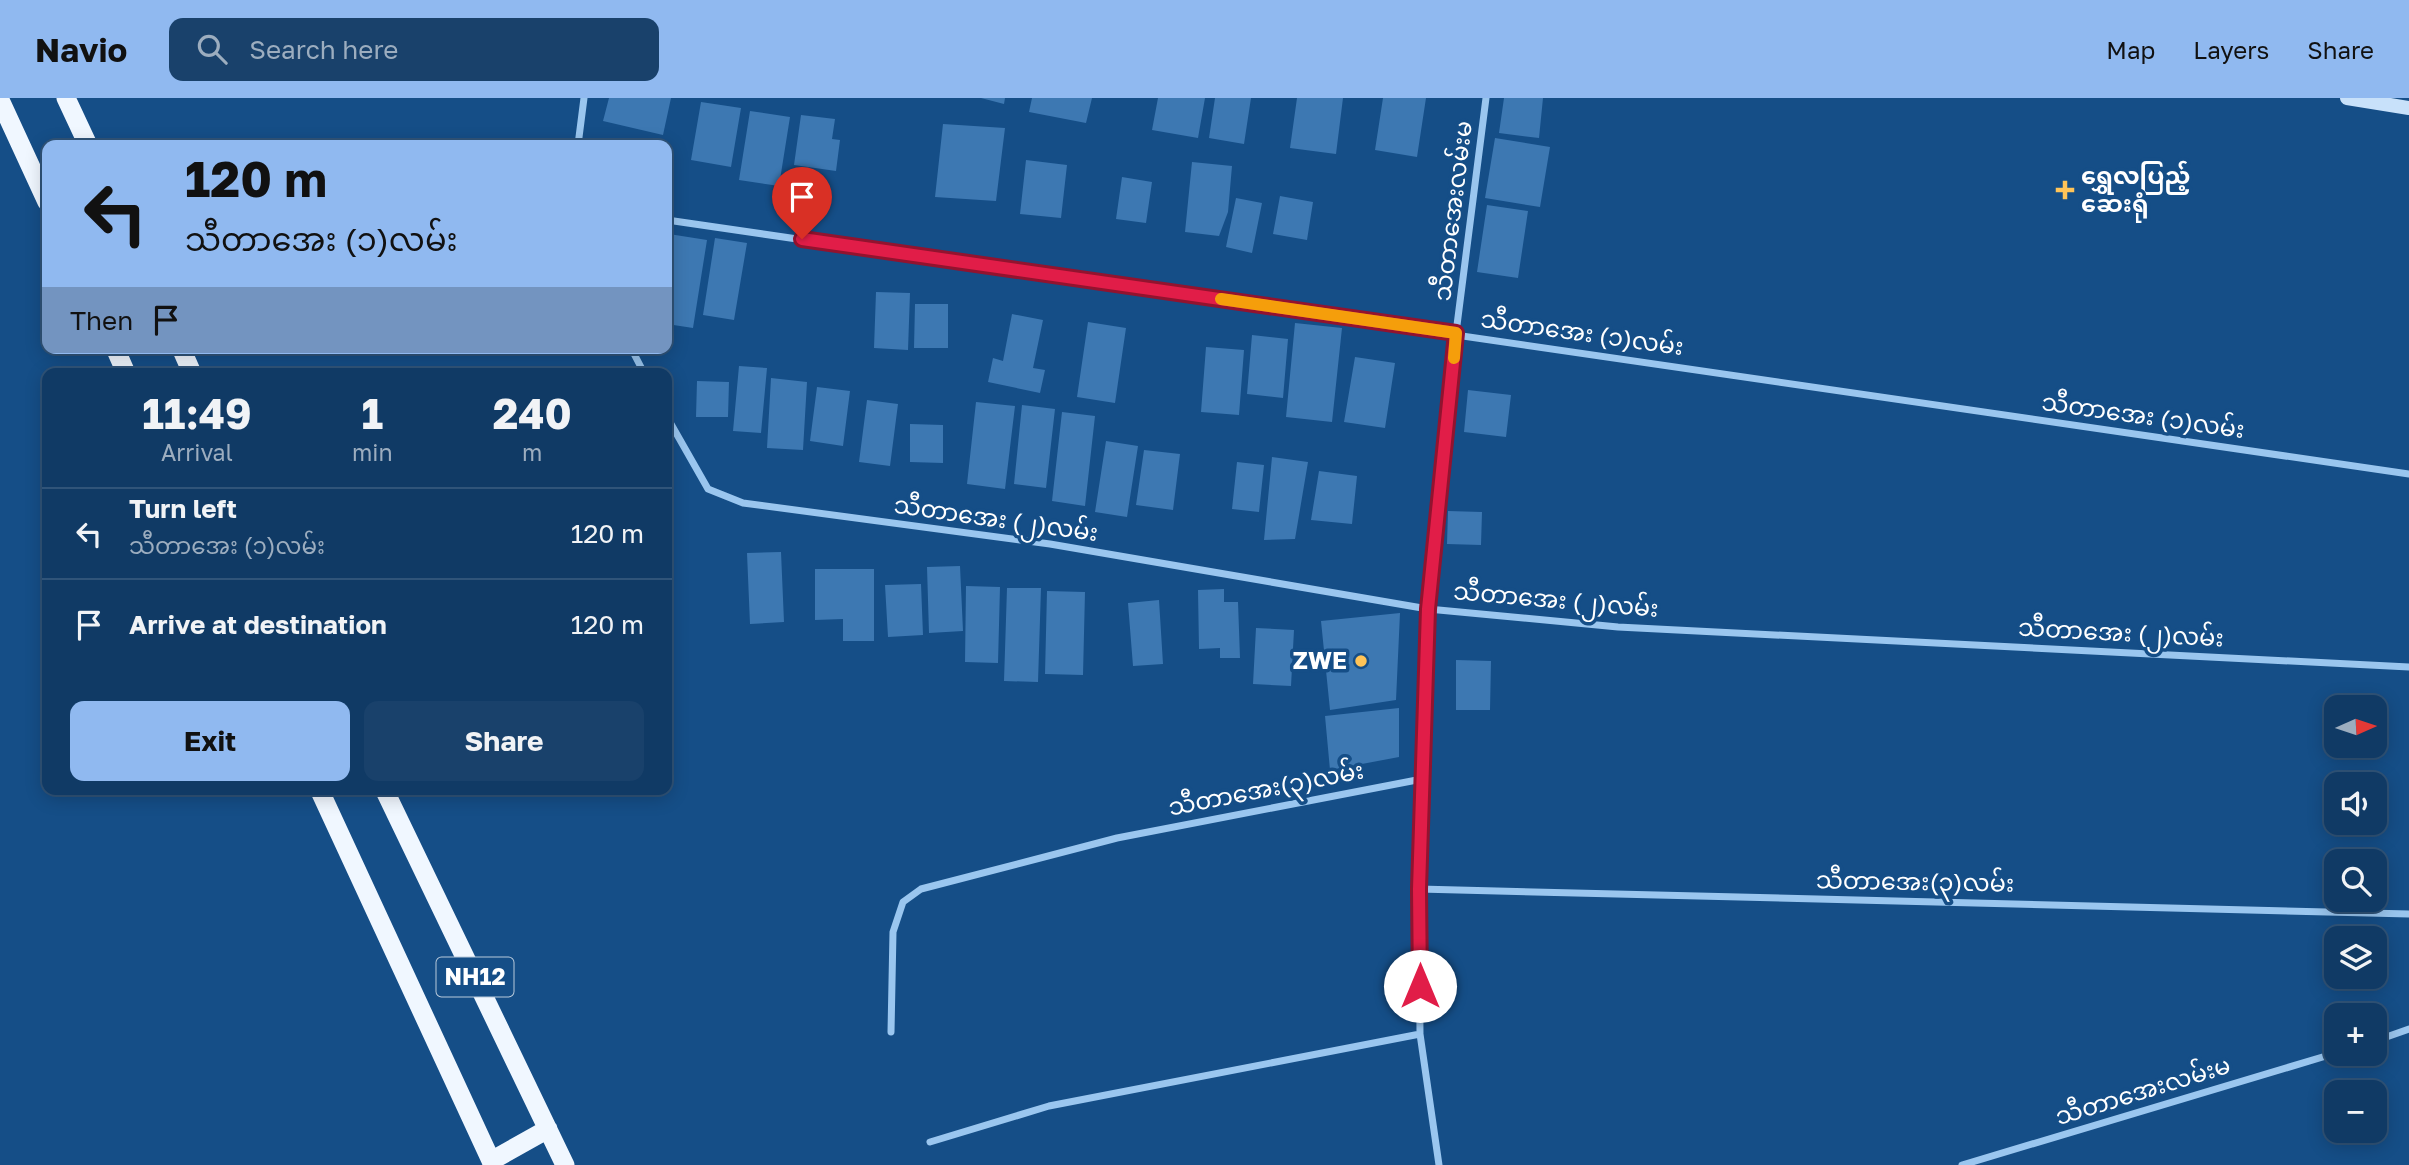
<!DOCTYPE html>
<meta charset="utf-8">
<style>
body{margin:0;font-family:"Golos Text","Noto Sans Myanmar",sans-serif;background:#19416b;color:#f1f3f6;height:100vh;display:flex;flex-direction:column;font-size:26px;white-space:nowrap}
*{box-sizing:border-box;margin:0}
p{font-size:23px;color:#9cadbf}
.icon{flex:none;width:38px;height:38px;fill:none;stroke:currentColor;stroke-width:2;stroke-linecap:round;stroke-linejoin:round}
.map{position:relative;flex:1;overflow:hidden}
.drawer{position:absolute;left:42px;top:270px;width:630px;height:427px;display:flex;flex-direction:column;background:#103a65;border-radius:14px;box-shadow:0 4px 18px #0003,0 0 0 2px #305479}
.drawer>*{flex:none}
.guide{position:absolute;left:42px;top:42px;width:630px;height:214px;border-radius:14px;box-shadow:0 4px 18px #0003,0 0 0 2px #305479;background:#90b9f0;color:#111;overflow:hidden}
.needle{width:46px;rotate:87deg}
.controls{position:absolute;left:2324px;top:597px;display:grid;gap:14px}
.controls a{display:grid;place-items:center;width:63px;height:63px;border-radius:14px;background:#103a65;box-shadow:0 4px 18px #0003,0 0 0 2px #305479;font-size:35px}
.pin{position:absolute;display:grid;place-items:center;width:60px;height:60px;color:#fff;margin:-72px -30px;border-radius:50% 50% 50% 0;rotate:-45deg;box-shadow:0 0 7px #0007}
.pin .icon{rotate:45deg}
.me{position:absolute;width:77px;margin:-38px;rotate:0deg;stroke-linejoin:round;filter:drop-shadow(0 0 5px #0008)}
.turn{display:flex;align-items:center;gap:24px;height:147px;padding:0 28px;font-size:32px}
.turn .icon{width:91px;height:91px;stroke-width:2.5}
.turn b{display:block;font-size:49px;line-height:60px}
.then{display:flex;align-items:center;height:66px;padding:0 28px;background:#0003;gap:14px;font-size:26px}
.eta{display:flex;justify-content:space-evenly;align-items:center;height:119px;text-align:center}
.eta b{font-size:42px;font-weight:700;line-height:49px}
.action{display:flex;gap:14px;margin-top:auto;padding:14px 28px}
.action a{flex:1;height:80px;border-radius:14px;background:#90b9f0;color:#111;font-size:28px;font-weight:700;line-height:80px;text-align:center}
.action a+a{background:#19416b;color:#f1f3f6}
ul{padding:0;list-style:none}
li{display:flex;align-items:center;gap:21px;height:91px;padding:0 28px;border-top:2px solid #305479}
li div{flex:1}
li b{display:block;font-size:26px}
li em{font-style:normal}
header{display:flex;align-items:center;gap:42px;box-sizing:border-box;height:98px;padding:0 35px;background:#90b9f0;color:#111}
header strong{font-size:33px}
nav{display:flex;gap:38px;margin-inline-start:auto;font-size:24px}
.search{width:490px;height:63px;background:#19416b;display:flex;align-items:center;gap:18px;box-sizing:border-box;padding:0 24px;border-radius:14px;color:#9cadbf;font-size:26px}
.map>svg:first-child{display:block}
</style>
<header>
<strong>Navio</strong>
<div class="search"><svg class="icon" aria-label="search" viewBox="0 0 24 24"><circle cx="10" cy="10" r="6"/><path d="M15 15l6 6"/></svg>Search here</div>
<nav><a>Map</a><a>Layers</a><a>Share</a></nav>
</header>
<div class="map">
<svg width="2409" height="1067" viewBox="0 0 2409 1067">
<rect width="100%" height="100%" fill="#154e87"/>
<path fill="#3d78b2" d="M 609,0 L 671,0 L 663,37 L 603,23 Z
M 981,0 L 1005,0 L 1004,6 Z
M 1032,0 L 1092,0 L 1086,25 L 1029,14 Z
M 1158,0 L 1205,0 L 1198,40 L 1152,32 Z
M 1215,0 L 1251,0 L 1244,46 L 1209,40 Z
M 1297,0 L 1343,0 L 1336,56 L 1290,50 Z
M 1383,0 L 1426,0 L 1417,59 L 1375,52 Z
M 1504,0 L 1543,0 L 1539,40 L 1499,35 Z
M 701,4 L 741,10 L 731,69 L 691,62 Z
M 750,13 L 790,19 L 779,88 L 739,82 Z
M 801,17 L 835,21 L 832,41 L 840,42 L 836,73 L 794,67 Z
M 943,26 L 1005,30 L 996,103 L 935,99 Z
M 1495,40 L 1550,49 L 1540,109 L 1485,100 Z
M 1026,62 L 1067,67 L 1061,120 L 1020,116 Z
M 1192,64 L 1232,68 L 1228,114 L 1219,138 L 1185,134 Z
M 1122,79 L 1152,84 L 1146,125 L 1116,121 Z
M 1280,98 L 1313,104 L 1307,142 L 1273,136 Z
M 1236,100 L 1262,105 L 1252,155 L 1226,149 Z
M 1487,107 L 1528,113 L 1518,180 L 1477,174 Z
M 669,136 L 707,142 L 693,230 L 667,226 Z
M 715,140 L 747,145 L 734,222 L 703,217 Z
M 876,194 L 910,195 L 908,252 L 874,250 Z
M 915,206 L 948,206 L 948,250 L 914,250 Z
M 1012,216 L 1043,222 L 1033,270 L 1045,272 L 1040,295 L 988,284 L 993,260 L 1003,263 Z
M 1088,224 L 1126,230 L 1115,305 L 1077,299 Z
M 1295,225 L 1342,230 L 1332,324 L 1286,319 Z
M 1252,237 L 1288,241 L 1283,300 L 1247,296 Z
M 1206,249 L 1244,252 L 1239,317 L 1201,314 Z
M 1355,259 L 1395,265 L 1385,330 L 1344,324 Z
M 739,268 L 767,270 L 761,335 L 733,333 Z
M 771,280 L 807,284 L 803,352 L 767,350 Z
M 697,283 L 729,284 L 728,319 L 696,319 Z
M 817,289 L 850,293 L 843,348 L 810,343 Z
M 1468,292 L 1511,297 L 1506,339 L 1464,334 Z
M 867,302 L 898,306 L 890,368 L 859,364 Z
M 976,304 L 1015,308 L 1005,391 L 967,386 Z
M 1022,307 L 1055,311 L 1046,390 L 1014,386 Z
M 1062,314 L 1095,318 L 1085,408 L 1052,403 Z
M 910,326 L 943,327 L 943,365 L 910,364 Z
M 1106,343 L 1138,348 L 1127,419 L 1095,414 Z
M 1144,352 L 1180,356 L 1173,412 L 1136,407 Z
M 1272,359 L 1308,364 L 1295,441 L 1264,442 Z
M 1237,364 L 1264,367 L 1259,414 L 1232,411 Z
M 1319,373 L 1357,378 L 1352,426 L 1311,422 Z
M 1448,413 L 1482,414 L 1481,447 L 1447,446 Z
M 781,454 L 784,524 L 750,526 L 747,455 Z
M 960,468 L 963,533 L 929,535 L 927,469 Z
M 815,471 L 874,471 L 874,543 L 843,543 L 843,521 L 815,522 Z
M 921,486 L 923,537 L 888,539 L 885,487 Z
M 966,488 L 1000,489 L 998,565 L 965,564 Z
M 1007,490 L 1041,490 L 1038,584 L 1004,583 Z
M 1224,491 L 1224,504 L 1238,504 L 1240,560 L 1220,560 L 1220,550 L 1199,551 L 1198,492 Z
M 1047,493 L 1085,494 L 1083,577 L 1045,576 Z
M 1159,502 L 1163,566 L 1133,568 L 1128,505 Z
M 1400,515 L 1396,602 L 1330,612 L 1321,523 Z
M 1256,530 L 1294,532 L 1291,588 L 1253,586 Z
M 1456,562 L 1491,563 L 1490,612 L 1456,612 Z
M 1399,610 L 1399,659 L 1330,672 L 1325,618 Z"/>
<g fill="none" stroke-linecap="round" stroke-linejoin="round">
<path stroke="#9ac6ef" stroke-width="7" d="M 578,47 L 584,0
M 667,122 L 2409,376
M 631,250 L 644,275
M 667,319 L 708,391 L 743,405 L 1050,446 L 1428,511 L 1618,529 L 2409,569
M 1419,791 L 2409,816
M 891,934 L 893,834 L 903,804 L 921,791 L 1117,740 L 1422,681
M 2375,943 L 2409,931
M 930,1044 L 1049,1008 L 1420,936
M 1439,1067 L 1420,936 L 1419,791 L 1428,511 L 1456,235 L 1486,0
M 1962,1067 L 2336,955"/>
<path stroke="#c8e1fa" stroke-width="14" d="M 2347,0 L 2409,10"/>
<path stroke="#f0f7ff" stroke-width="19" d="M 66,0 L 88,47
M 0,2 L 47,104
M 115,250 L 126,275
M 181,250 L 192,275
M 319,691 L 493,1067
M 384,691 L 565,1067
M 491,1063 L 548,1031"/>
</g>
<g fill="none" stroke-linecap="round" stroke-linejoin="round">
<g stroke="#92132f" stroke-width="18">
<path id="route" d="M 802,141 L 1456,235 L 1428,511 L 1419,791 L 1420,888"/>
</g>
<use href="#route" stroke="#e11d48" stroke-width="12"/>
<path stroke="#f59e0b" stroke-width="12" d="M 1221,201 L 1456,235 L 1454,260"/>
</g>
<g fill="#ffc458" stroke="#154e87" stroke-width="2.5">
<path d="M2061.5 81.5h7v7h7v7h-7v7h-7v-7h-7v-7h7z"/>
<circle cx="1361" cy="563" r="7"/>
</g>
<g text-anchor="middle" stroke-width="7" stroke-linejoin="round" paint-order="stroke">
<rect fill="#154e87" stroke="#b9cadb" stroke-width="2" x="436.5" y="859.5" width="77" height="39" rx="5"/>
<g font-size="23" font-weight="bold" fill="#fff">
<text x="475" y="887">NH12</text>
</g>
<g font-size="24" font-weight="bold" fill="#fff" stroke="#154e87" text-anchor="start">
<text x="2081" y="86">ရွှေလပြည့်<tspan x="2081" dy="28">ဆေးရုံ</tspan></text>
<text x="1347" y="571" text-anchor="end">ZWE</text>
</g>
<g font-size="24" fill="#fff" stroke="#154e87">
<text transform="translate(1453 113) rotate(-83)" y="8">သီတာအေးလမ်းမ</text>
<text transform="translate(1582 235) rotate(8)" y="8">သီတာအေး (၁)လမ်း</text>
<text transform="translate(2143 318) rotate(8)" y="8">သီတာအေး (၁)လမ်း</text>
<text transform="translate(996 421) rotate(8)" y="8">သီတာအေး (၂)လမ်း</text>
<text transform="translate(1556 502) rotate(5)" y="8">သီတာအေး (၂)လမ်း</text>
<text transform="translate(2121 535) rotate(3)" y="8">သီတာအေး (၂)လမ်း</text>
<text transform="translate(1266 691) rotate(-11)" y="8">သီတာအေး(၃)လမ်း</text>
<text transform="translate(1915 784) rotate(1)" y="8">သီတာအေး(၃)လမ်း</text>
<text transform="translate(2143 993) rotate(-17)" y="8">သီတာအေးလမ်းမ</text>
</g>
</g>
</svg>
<div class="controls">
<a><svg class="needle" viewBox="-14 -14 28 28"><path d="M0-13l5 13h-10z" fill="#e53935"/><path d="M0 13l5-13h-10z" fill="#9cadbf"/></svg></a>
<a><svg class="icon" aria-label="sound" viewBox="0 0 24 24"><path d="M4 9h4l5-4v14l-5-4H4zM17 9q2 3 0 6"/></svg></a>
<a><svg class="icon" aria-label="search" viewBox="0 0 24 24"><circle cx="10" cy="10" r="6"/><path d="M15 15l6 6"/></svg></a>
<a><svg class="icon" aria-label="layers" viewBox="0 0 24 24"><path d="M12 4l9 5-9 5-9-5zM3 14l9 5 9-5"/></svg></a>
<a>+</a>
<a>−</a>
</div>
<div class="pin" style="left:802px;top:141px;background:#d93025"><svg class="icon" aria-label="arrive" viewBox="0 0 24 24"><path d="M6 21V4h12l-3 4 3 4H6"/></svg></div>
<svg class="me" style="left:1420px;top:888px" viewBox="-20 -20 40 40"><circle r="19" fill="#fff"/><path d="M0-13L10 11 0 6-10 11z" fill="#e11d48"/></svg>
<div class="guide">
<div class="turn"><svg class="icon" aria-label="left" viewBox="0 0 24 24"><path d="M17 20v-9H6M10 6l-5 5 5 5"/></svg><div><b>120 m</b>သီတာအေး (၁)လမ်း</div></div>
<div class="then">Then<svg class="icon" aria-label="arrive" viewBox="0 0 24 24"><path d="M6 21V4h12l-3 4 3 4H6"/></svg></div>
</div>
<section class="drawer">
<div class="eta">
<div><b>11:49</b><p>Arrival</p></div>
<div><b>1</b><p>min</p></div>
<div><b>240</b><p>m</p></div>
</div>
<ul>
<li><svg class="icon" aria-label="left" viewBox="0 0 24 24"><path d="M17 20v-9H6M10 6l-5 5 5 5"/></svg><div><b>Turn left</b><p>သီတာအေး (၁)လမ်း</p></div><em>120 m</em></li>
<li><svg class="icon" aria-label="arrive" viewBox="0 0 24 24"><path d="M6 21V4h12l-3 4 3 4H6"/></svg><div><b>Arrive at destination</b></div><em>120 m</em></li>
</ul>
<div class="action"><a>Exit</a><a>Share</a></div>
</section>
</div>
